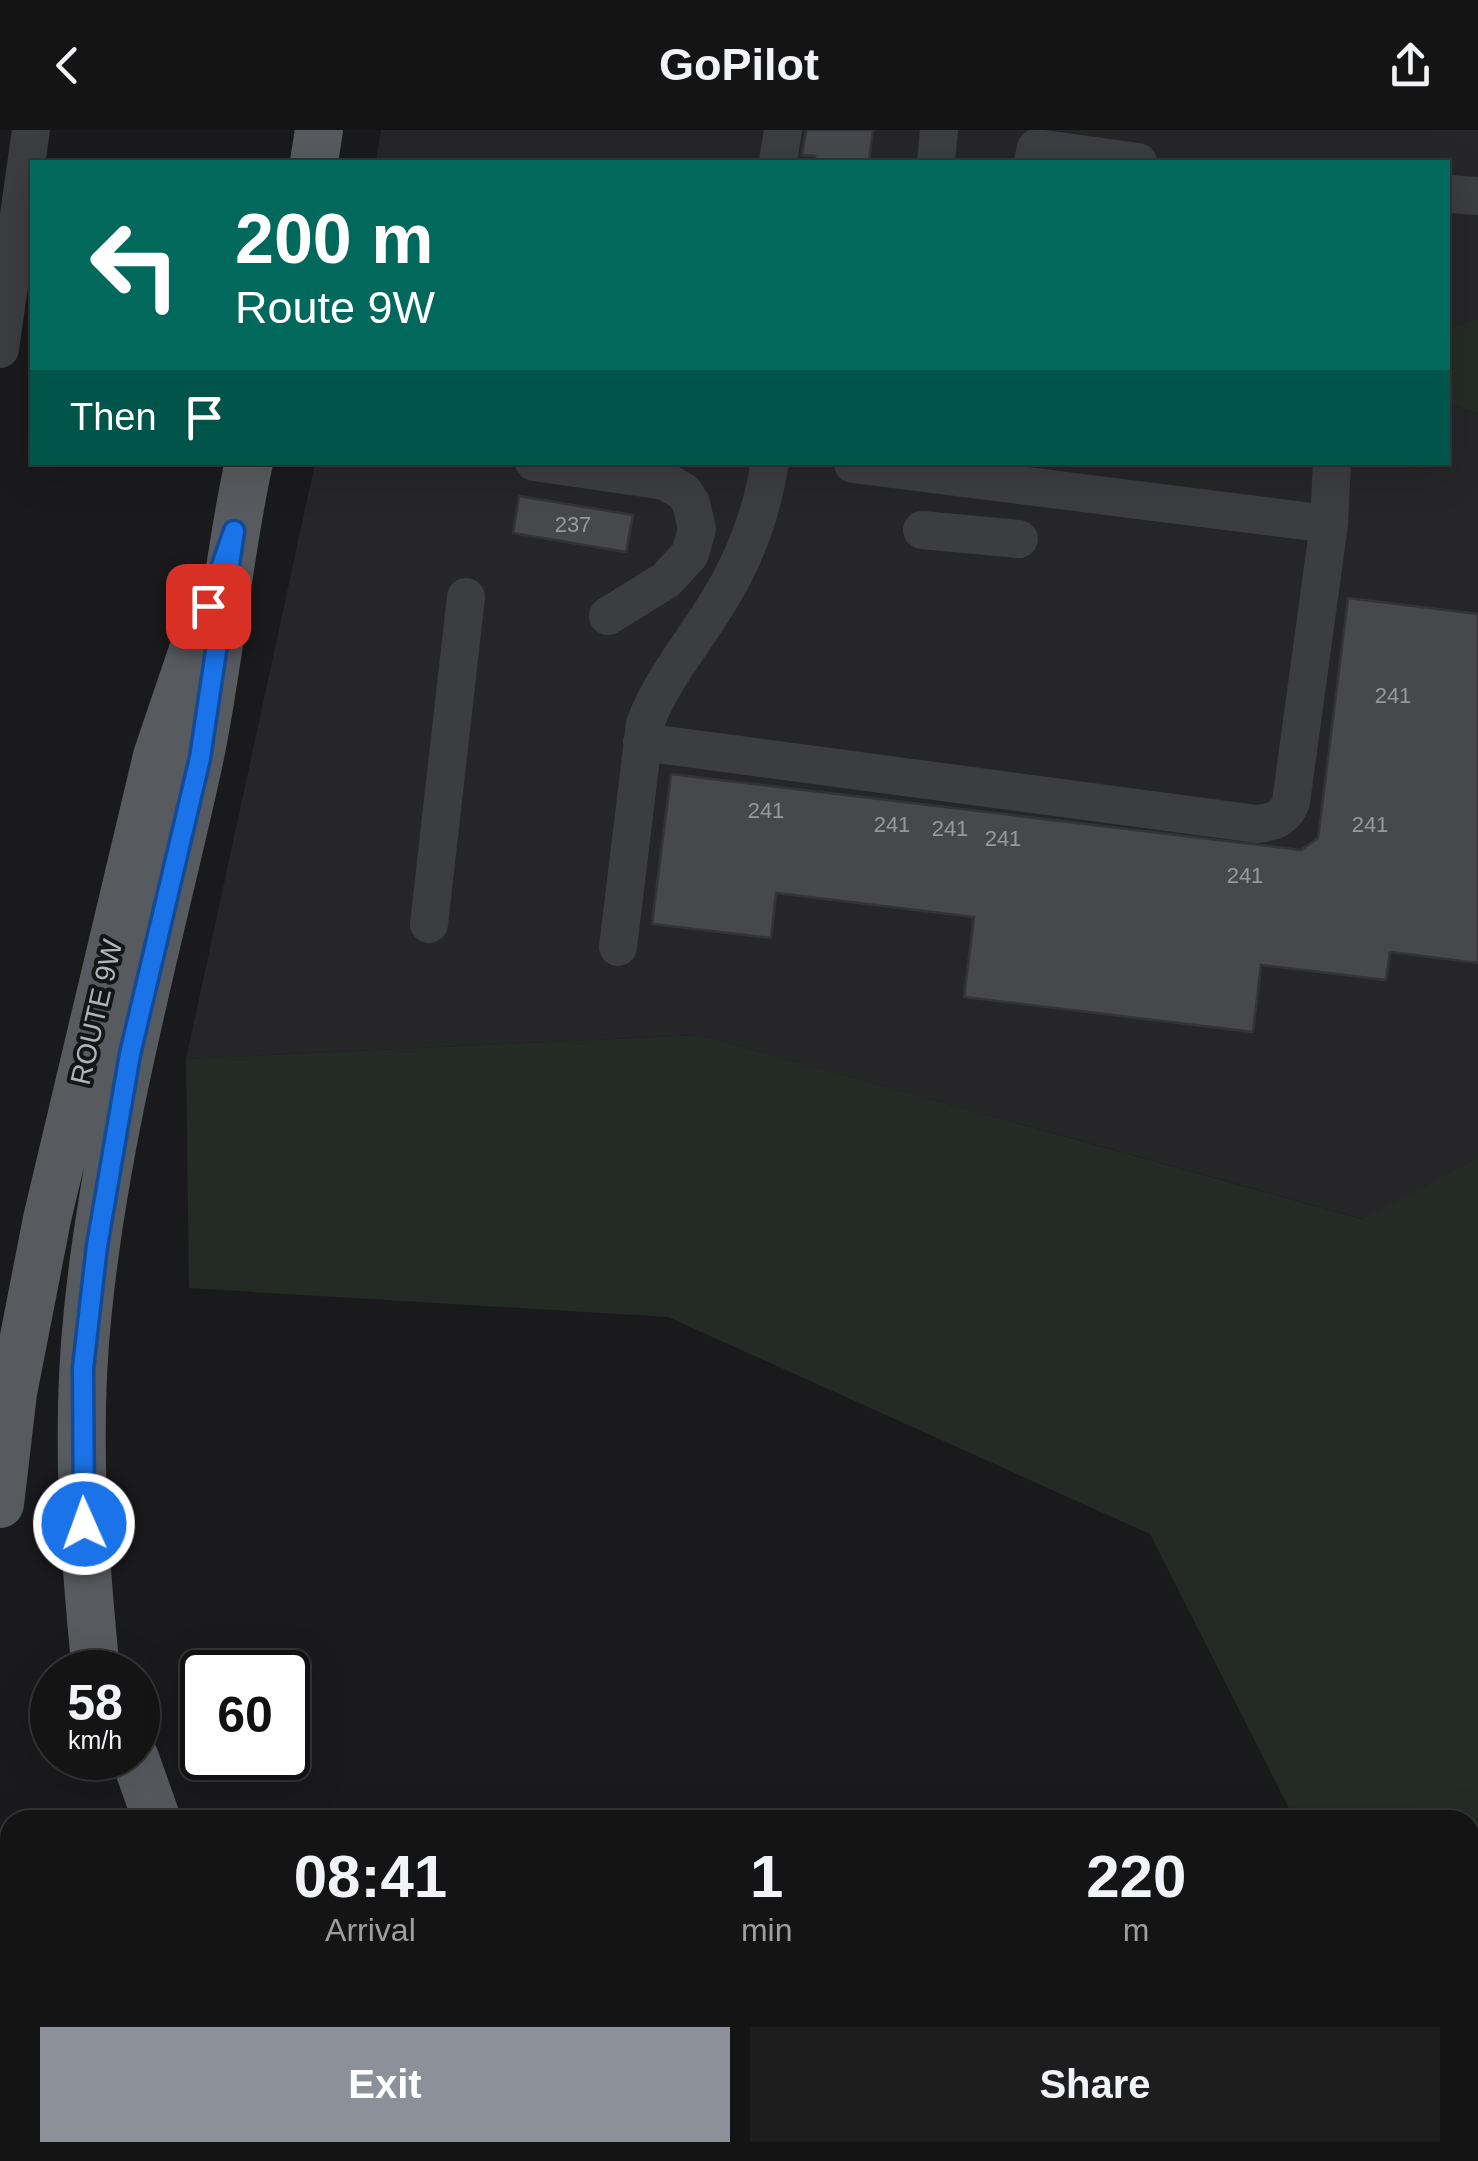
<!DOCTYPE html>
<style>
body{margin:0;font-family:Arial,sans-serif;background:#1d1d1e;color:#f1f3f6;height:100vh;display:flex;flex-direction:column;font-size:38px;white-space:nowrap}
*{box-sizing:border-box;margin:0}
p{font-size:32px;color:#9d9ea0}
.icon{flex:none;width:55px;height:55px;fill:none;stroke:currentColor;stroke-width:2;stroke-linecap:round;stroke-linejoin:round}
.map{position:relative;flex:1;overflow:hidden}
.details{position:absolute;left:0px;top:1680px;width:1480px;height:352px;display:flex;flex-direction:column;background:#141415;border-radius:30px 30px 0 0;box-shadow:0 10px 40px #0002,0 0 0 2px #333334}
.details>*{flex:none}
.hud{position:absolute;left:30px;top:30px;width:1420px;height:305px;border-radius:0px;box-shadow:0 10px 40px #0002,0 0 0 2px #333334;background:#00695c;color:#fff;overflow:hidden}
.speed{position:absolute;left:30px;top:1520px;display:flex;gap:20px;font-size:50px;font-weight:700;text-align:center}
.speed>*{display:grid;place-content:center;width:130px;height:130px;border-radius:50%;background:#141415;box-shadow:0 10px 40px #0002,0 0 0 2px #333334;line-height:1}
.speed small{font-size:25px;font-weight:400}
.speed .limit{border:5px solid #111;border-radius:15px;background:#fff;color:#111}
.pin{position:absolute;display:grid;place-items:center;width:85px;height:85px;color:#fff;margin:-42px;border-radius:20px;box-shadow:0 5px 15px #0006}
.me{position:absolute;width:110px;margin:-55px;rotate:358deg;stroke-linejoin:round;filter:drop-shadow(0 0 8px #0008)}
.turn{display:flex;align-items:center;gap:35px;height:210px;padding:0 40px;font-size:45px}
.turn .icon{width:130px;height:130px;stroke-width:2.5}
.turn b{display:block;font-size:70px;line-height:85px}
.then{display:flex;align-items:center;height:95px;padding:0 40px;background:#0003;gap:20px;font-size:38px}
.eta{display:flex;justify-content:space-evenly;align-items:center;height:170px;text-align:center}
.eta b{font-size:60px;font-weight:700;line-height:70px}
.button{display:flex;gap:20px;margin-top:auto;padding:20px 40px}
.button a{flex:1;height:115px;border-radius:0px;background:#8c9099;color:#fff;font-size:40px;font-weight:700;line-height:115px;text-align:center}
.button a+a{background:#1d1d1e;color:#f1f3f6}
header{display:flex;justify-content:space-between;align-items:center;height:130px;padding:0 40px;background:#141415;font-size:45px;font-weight:700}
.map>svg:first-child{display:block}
</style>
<header><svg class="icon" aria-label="back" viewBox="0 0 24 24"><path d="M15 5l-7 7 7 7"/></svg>GoPilot<svg class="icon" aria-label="share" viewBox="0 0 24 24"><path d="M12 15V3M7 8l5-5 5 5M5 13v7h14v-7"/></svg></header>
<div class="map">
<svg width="1478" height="2031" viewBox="0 0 1478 2031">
<rect width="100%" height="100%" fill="#1a1a1c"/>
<path fill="#262628" d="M 381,0 L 1478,0 L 1478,188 L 1448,198 L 1448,32 L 376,32 Z
M 1448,273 L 1478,284 L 1478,1028 L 1363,1089 L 699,905 L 186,929 L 315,333 L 1448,332 Z"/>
<path fill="#242b24" d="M 1478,188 L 1478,284 L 1448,273 L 1448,198 Z
M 699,905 L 1362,1089 L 1478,1028 L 1478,1843 L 1470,1846 L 1470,1690 L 1295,1690 L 1150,1404 L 668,1187 L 189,1158 L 186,929 Z"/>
<path fill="#47484b" stroke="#343437" stroke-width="2.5" d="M 806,0 L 873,0 L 869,32 L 815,32 L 815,26 L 802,25 Z
M 519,366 L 633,385 L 626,422 L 513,403 Z
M 1348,468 L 1478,484 L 1478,833 L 1390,822 L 1386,850 L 1261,835 L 1253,902 L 964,867 L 974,787 L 776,763 L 771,808 L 652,794 L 671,644 L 1301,720 L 1318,708 Z"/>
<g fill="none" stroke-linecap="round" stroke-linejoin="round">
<path stroke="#3b3d40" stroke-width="38" d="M 778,32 L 783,0
M 936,32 L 939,0
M 1033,32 L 1036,18 L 1138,32
M 1448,64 L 1478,66
M 0,219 L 31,0
M 534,332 L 665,351 L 684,362 L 691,373 L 697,399 L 690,424 L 666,450 L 608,486
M 853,334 L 1329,394
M 922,400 L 1019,409
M 642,612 L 1257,694 C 1273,692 1285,689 1291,672 L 1329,394 L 1332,332
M 429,794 L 466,467
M 618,817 L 645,594 C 661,550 694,512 718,472 C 745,429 762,383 770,332"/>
<path stroke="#575a5f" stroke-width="48" d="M 314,32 L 319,0
M 0,1374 L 13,1263 L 47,1089 L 157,626 L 193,520
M 96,1542 C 84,1422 75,1301 88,1180 C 107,993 159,813 199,631 C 220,532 227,431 249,332
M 135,1628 L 157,1690
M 0,1811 L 10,1892
M 1470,1956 L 1478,1952
M 35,2022 L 37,2031
M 230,2022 L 234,2031
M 427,2022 L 440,2031
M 1229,2031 L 1249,2022
M 1310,2031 L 1326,2022"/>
</g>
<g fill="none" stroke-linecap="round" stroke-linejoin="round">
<g stroke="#114b97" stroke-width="25">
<path id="route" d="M 84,1394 L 83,1238 L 97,1116 L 130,924 L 200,628 L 234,401 L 208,476"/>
</g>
<use href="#route" stroke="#1a73e8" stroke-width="18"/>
</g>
<g text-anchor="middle" stroke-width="8" stroke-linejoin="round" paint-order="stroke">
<g font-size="22" fill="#94999e">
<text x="573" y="402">237</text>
<text x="1393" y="573">241</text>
<text x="766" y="688">241</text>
<text x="892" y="702">241</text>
<text x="1370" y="702">241</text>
<text x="950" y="706">241</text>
<text x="1003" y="716">241</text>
<text x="1245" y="753">241</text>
</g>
<g font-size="28" fill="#adb4ba" stroke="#141517">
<text transform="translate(96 882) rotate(-77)" y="10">ROUTE 9W</text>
</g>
</g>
</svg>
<div class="speed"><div>58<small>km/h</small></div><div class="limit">60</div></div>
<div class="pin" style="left:208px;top:476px;background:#d93025"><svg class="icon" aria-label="arrive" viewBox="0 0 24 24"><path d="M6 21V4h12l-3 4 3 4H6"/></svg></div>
<svg class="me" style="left:84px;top:1394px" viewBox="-20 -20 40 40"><circle r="17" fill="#1a73e8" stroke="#fff" stroke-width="3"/><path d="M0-11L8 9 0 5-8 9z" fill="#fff"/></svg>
<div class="hud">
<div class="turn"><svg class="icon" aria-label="left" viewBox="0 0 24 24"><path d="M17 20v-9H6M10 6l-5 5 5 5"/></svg><div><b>200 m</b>Route 9W</div></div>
<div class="then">Then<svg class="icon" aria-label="arrive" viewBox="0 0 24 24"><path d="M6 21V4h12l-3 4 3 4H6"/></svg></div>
</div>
<section class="details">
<div class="eta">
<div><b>08:41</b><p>Arrival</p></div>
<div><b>1</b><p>min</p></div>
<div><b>220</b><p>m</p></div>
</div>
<div class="button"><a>Exit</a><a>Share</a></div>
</section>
</div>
